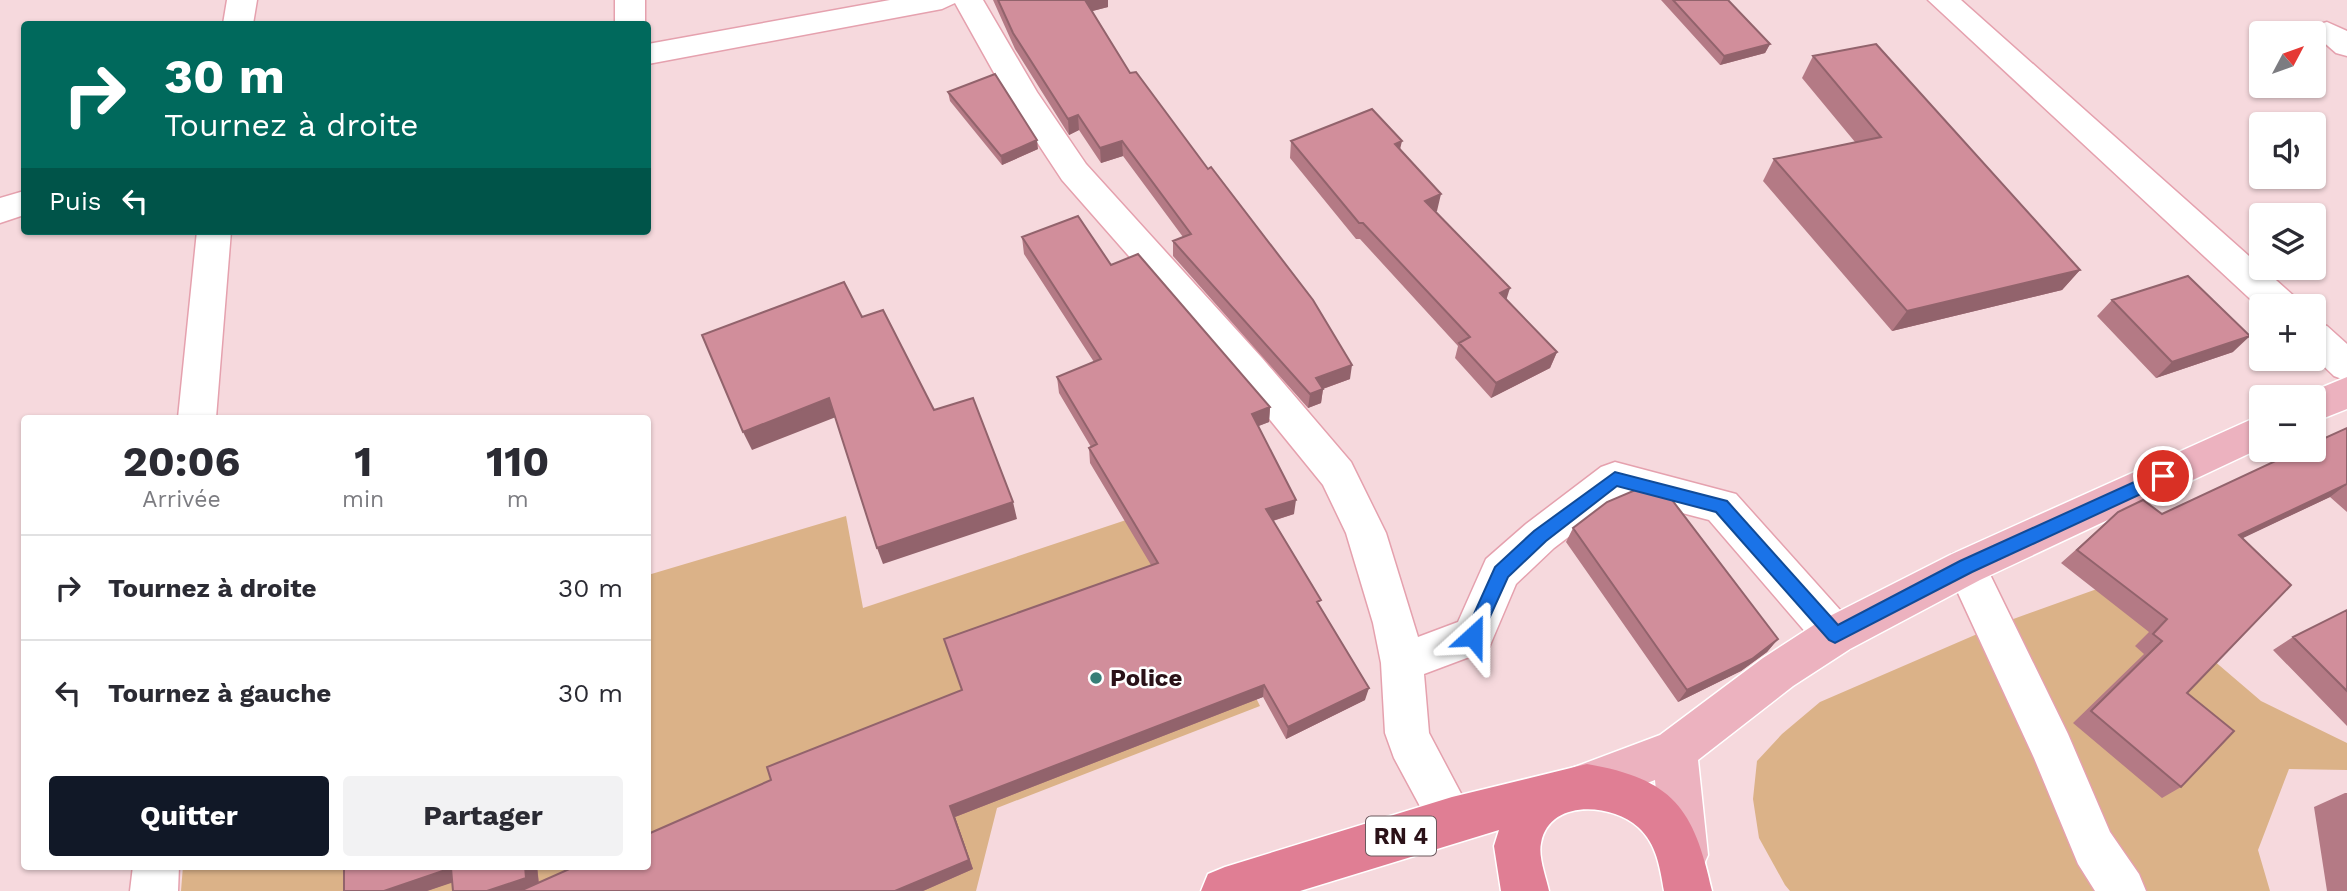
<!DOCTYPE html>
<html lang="fr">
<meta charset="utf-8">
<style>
body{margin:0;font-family:"Work Sans",sans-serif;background:#f2f2f3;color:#2b2b33;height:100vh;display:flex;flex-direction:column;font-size:26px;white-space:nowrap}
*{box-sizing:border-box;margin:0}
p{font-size:23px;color:#7c7c81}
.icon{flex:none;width:38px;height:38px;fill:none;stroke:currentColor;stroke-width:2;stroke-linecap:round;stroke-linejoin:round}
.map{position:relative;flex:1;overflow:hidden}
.panel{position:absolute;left:21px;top:415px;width:630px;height:455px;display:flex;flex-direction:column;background:#fff;border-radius:7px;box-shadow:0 2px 5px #0004}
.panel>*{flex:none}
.banner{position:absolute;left:21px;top:21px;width:630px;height:214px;border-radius:7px;box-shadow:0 2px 5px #0004;background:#00695c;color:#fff;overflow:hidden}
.needle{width:46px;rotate:49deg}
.controls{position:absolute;left:2249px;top:21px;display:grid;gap:14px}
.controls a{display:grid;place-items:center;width:77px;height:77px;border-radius:7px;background:#fff;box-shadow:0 2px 5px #0004;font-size:35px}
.pin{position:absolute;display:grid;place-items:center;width:60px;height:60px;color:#fff;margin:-30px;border:4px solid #fff;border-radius:50%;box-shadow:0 2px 7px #0007}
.me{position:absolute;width:77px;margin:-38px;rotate:24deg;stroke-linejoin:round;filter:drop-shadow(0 0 5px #0008)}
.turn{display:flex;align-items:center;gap:24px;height:147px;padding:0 28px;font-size:32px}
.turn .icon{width:91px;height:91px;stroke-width:2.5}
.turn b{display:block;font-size:49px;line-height:60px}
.then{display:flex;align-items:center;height:66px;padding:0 28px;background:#0003;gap:14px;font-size:26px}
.eta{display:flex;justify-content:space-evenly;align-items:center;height:119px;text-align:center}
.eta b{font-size:42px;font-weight:700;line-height:49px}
.action{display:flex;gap:14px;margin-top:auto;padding:14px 28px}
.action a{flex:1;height:80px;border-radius:7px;background:#111827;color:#fff;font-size:28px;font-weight:700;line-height:80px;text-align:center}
.action a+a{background:#f2f2f3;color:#2b2b33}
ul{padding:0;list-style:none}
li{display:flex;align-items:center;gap:21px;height:105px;padding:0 28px;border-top:2px solid #e1e1e2}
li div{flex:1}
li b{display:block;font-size:26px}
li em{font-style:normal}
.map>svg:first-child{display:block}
</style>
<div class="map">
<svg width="2347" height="891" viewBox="0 0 2347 891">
<rect width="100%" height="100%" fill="#f6d9dd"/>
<path fill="#dbb288" d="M 1162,508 L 1260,706 L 997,808 L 976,891 L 181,891 L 183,866 L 648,866 L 648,575 L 846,516 L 863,608 Z
M 2136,575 L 2178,630 L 2261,701 L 2347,743 L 2347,770 L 2289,769 L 2258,850 L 2270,891 L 1790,891 L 1785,885 L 1759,838 L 1753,799 L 1757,761 L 1782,734 L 1820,702 L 2005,622 Z"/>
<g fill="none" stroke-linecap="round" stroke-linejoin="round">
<g stroke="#e5a1ae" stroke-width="3">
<path id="minor" d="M 227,0 L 257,0 L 253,24 L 223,24 Z
M 615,0 L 645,0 L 645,24 L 615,24 Z
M 890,0 L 983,0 L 1037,92 L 1086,164 L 1262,358 L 1351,462 L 1386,533 L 1418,637 L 1458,622 L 1486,559 L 1526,524 L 1601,467 L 1615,462 L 1736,494 L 1850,621 L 1856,635 L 1850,649 L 1835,654 L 1820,649 L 1709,520 L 1621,497 L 1554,548 L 1516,584 L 1488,650 L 1424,674 L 1429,733 L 1475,820 L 1468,836 L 1452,843 L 1436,836 L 1394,758 L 1385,733 L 1381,663 L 1373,623 L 1346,533 L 1323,485 L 1236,378 L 1062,180 L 1008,98 L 955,3 L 942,9 L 648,64 L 648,44 Z
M 1928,0 L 1961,0 L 2294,296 L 2299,306 L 2261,306 L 2261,309 Z
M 2327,22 L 2347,31 L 2347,56 L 2336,53 L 2312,32 L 2316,25 Z
M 24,191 L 24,215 L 0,223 L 0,198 Z
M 197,231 L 231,231 L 216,418 L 178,418 Z
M 2314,322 L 2327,326 L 2347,344 L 2347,381 L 2334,376 L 2314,357 Z
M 1966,549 L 1980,554 L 2068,734 L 2110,832 L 2139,874 L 2146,891 L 2095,891 L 2078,864 L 2034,758 L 1946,567 L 1952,554 Z
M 133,866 L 179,866 L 178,891 L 130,891 Z"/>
</g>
<g stroke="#fff" stroke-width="3">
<path id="major" d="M 2347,377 L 2347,409 L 2314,422 L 2314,397 L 2301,396 Z
M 2261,415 L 2261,448 L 1980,580 L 1850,649 L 1793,686 L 1698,760 L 1708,855 L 1701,871 L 1685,878 L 1669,871 L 1662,855 L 1655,780 L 1588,806 L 1572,800 L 1565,784 L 1572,768 L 1660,735 L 1763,658 L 1820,621 L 1952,554 Z"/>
</g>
<g stroke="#fff" stroke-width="3">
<path id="highway" d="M 1587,764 C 1673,779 1694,808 1712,891 L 1664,891 C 1660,868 1657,844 1638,827 C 1611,803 1549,799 1541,843 C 1538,857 1546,877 1549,891 L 1501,891 L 1494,846 L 1499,830 L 1300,891 L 1201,891 L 1208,874 L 1225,867 L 1452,797 Z"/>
</g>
<use href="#minor" fill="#fff" fill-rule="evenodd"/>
<use href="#major" fill="#ecb2bf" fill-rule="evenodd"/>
<use href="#highway" fill="#e07e94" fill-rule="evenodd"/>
</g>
<path fill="#b47a85" d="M 993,0 L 1108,0 L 1108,7 L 1092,11 L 1130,73 L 1350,379 L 1323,389 L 1321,403 L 1308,408 L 1173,256 L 1173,241 L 1183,237 L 1123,156 L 1101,163 L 1079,130 L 1069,135 L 1015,49 Z
M 1661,0 L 1728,0 L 1770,44 L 1765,53 L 1720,65 Z
M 1813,56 L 2080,270 L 2062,290 L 1892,331 L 1763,181 L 1774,159 L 1855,142 L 1802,78 Z
M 948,92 L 1038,149 L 1002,165 L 950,101 Z
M 1291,141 L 1400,150 L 1437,211 L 1435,212 L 1506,300 L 1557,352 L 1550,368 L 1491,398 L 1455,358 L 1458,346 L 1360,239 L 1356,239 L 1290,158 Z
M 1022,237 L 1111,265 L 1270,407 L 1269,422 L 1258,426 L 1294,514 L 1273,521 L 1320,607 L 1365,700 L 1286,739 L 1263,697 L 955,817 L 973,869 L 923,891 L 452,882 L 427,891 L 344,891 L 344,866 L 537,866 L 539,883 L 771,780 L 961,690 L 1151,565 L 1090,463 L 1089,448 L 1091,447 L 1059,393 L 1057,377 L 1094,362 L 1024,254 Z
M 2112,300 L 2233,352 L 2156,378 L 2097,316 Z
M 2347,428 L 2347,512 L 2330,497 L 2242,538 L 2187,693 L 2181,787 L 2162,798 L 2073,723 L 2144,654 L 2135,646 L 2149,632 L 2061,563 L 2118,512 L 2162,514 Z
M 1573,528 L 1778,639 L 1767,652 L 1741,671 L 1678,702 L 1566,542 Z
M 2347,610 L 2347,726 L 2273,650 L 2293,637 Z
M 2345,793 L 2347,793 L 2347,891 L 2327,891 L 2314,807 Z"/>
<path fill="#92636c" d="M 1084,0 L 1108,0 L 1108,7 L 1085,13 Z
M 1770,44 L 1765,53 L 1720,65 L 1724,56 Z
M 1078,115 L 1079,130 L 1069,135 L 1068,119 Z
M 1037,140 L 1038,149 L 1002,165 L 1001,156 Z
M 1122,141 L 1123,156 L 1101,163 L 1100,148 Z
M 1402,141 L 1398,158 L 1395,144 Z
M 1441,194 L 1437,211 L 1421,218 L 1425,201 Z
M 2080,270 L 2062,290 L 1892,331 L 1907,311 Z
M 1510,288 L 1505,304 L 1500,293 Z
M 2250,336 L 2233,352 L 2156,378 L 2172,362 Z
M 1557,352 L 1550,368 L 1491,398 L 1496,383 Z
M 1352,365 L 1350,379 L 1314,392 L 1316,378 Z
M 1323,389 L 1321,403 L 1308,408 L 1310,394 Z
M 829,398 L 836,417 L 752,450 L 743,432 Z
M 1270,407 L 1269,422 L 1251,429 L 1252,414 Z
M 2347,484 L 2330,497 L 2220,549 L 2239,535 Z
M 1296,500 L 1294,514 L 1265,523 L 1266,509 Z
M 1013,502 L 1017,519 L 883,564 L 877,548 Z
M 1778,639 L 1767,652 L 1741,671 L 1678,702 L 1687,690 Z
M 1264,685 L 1263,697 L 955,817 L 973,869 L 923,891 L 895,891 L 950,806 Z
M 1369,688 L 1365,700 L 1286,739 L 1288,727 Z
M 525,866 L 537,866 L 539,887 L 527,891 L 487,891 Z
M 451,868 L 466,878 L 427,891 L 384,891 Z"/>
<path fill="#d18e9b" stroke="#92636c" stroke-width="2" d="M 998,0 L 1085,0 L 1130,73 L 1136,72 L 1208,169 L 1211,167 L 1313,300 L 1352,365 L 1316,378 L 1323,389 L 1310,394 L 1173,241 L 1191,234 L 1122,141 L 1100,148 L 1078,115 L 1068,119 L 1013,33 Z
M 1673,0 L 1728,0 L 1770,44 L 1724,56 Z
M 1876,44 L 2080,270 L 1907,311 L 1774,159 L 1881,137 L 1813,56 Z
M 995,74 L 1037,140 L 1001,156 L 948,92 Z
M 1372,109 L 1402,141 L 1395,144 L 1441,194 L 1425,201 L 1510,288 L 1500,293 L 1557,352 L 1496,383 L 1459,343 L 1470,337 L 1363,223 L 1359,223 L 1291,141 Z
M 1078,216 L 1111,265 L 1138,254 L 1270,407 L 1252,414 L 1296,500 L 1266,509 L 1321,600 L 1317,602 L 1369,688 L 1288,727 L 1264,685 L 950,806 L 969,860 L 895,891 L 520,891 L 576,866 L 648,866 L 648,834 L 771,780 L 767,767 L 962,690 L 944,639 L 1158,563 L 1089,448 L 1097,444 L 1057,377 L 1101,359 L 1022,237 Z
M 2188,276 L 2250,336 L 2172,362 L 2112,300 Z
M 844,282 L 862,317 L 883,310 L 934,410 L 973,398 L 1013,502 L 877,548 L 829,398 L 743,432 L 702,335 Z
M 2347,428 L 2347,484 L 2239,535 L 2291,585 L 2187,693 L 2234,731 L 2181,787 L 2091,711 L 2162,641 L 2153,634 L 2167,619 L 2077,550 L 2118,512 L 2143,500 L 2162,514 L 2299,450 L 2314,450 L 2314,443 Z
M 1640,488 L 1669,496 L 1778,639 L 1752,659 L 1687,690 L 1573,528 L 1607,502 Z
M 2347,610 L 2347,691 L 2293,637 Z
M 344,866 L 525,866 L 526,878 L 487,891 L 453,891 L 451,868 L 384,891 L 344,891 Z"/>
<path fill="#1a73e8" stroke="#114b97" stroke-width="2" d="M 2163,469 L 2171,476 L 2169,481 L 1972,572 L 1835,643 L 1829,640 L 1716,512 L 1617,486 L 1546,541 L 1508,577 L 1479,641 L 1473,644 L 1464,636 L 1495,567 L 1534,531 L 1615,472 L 1727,501 L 1838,625 L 1960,561 Z"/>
<circle fill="#377e77" stroke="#fff" stroke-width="2.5" cx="1096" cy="678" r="7"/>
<g text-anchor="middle" stroke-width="5" stroke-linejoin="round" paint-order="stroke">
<rect fill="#fff" stroke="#6a585d" stroke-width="2" x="1366" y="816.5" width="70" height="39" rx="5"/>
<g font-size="23" font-weight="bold" fill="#2a1117">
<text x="1401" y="844">RN 4</text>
</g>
<g font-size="24" font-weight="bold" fill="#2a1117" stroke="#fff" text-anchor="start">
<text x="1110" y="686">Police</text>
</g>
</g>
</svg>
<div class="controls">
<a><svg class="needle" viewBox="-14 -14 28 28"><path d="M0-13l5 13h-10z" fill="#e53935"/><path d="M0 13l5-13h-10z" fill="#7c7c81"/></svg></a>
<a><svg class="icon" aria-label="sound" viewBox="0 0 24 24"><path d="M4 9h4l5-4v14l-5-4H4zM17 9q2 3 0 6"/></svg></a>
<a><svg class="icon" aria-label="layers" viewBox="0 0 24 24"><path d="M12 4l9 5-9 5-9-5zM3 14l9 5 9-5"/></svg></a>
<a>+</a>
<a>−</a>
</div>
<div class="pin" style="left:2163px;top:476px;background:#d93025"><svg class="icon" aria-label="arrive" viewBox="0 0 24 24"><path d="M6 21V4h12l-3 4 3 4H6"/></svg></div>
<svg class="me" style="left:1473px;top:636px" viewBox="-20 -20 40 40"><path d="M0-17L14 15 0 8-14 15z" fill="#1a73e8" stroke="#fff" stroke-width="4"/></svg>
<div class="banner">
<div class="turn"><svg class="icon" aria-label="right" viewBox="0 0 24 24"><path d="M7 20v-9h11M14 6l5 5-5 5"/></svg><div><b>30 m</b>Tournez à droite</div></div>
<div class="then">Puis<svg class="icon" aria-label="left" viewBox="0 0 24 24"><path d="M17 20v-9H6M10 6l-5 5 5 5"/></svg></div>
</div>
<section class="panel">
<div class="eta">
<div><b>20:06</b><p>Arrivée</p></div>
<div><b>1</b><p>min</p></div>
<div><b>110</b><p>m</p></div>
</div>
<ul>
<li><svg class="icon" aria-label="right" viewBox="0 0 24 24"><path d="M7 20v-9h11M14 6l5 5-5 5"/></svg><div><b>Tournez à droite</b></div><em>30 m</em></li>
<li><svg class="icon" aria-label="left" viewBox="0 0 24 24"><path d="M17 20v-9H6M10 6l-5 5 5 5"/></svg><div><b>Tournez à gauche</b></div><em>30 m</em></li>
</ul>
<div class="action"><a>Quitter</a><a>Partager</a></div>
</section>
</div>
